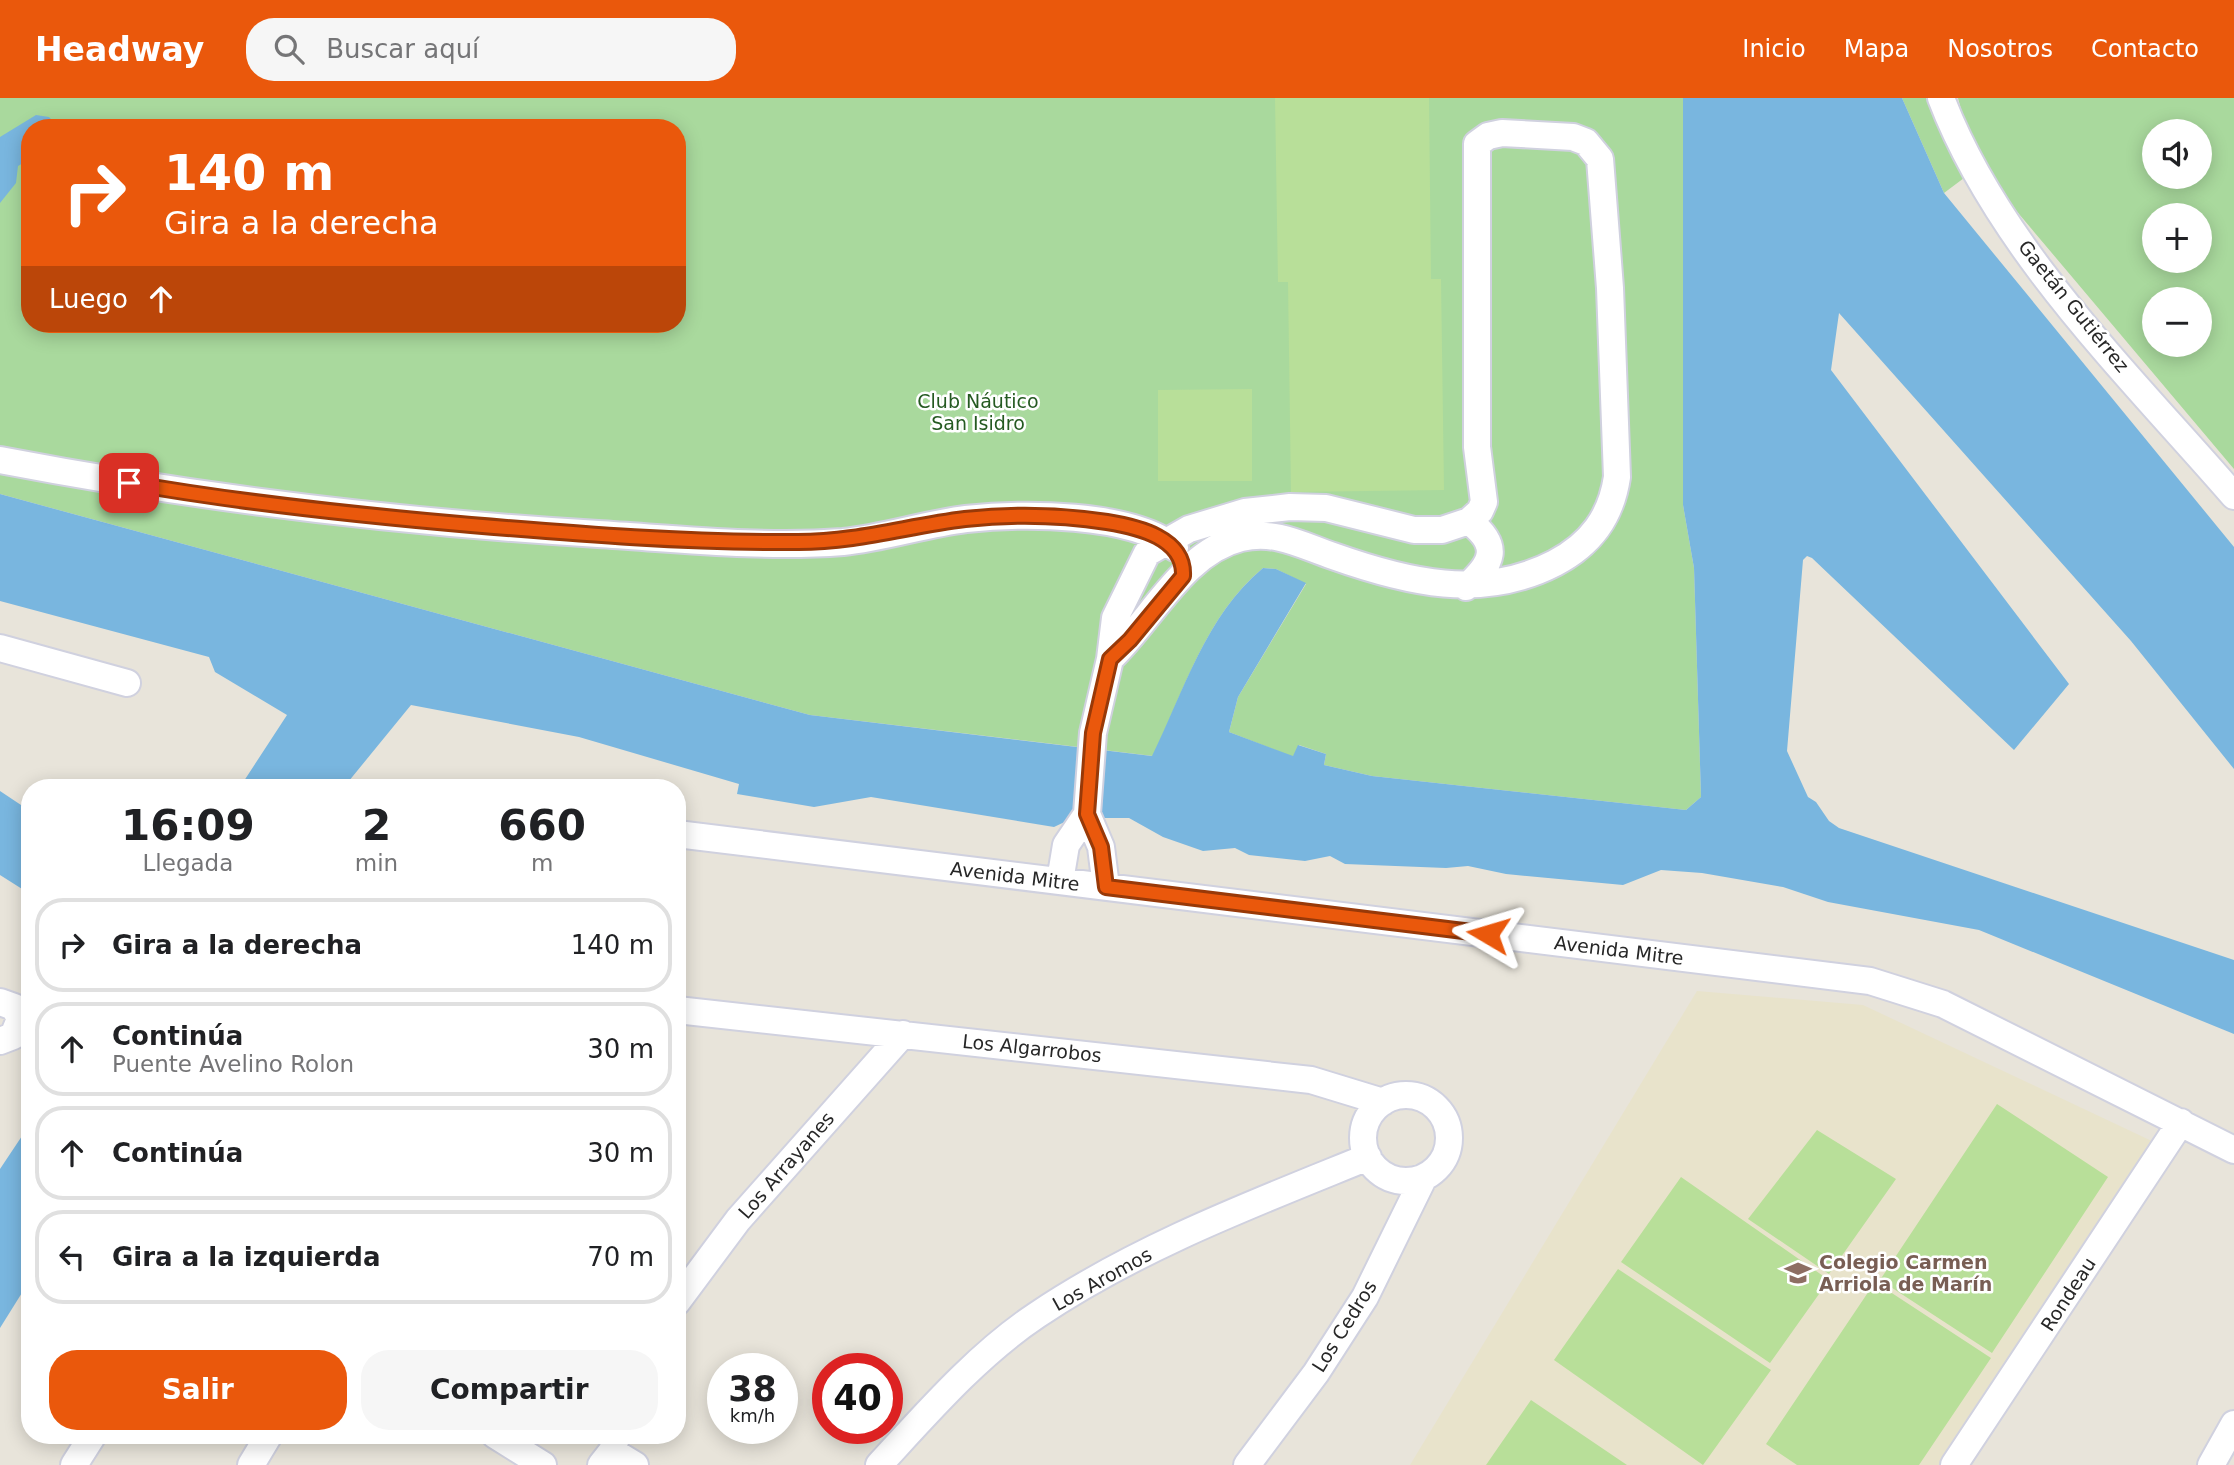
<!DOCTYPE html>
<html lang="es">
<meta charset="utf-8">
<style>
body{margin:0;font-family:"DejaVu Sans",sans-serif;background:#f6f6f6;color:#202124;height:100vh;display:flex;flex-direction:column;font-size:26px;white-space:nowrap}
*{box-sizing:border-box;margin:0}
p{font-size:23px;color:#757577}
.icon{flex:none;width:38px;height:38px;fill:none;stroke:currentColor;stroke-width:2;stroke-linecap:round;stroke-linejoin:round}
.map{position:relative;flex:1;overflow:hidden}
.sheet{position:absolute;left:21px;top:681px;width:665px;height:665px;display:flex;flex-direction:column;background:#fff;border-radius:28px;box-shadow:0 4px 18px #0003}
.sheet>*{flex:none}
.guide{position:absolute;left:21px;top:21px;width:665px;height:214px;border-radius:28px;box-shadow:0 4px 18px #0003;background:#ea580c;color:#fff;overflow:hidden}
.buttons{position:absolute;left:2142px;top:21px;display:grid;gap:14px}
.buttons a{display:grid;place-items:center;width:70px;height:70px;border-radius:50%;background:#fff;box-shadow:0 4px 18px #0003;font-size:35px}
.speed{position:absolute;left:707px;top:1255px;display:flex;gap:14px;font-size:35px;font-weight:700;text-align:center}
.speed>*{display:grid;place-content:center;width:91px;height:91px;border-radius:50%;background:#fff;box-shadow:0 4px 18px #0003;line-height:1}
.speed small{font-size:18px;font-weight:400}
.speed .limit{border:10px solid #d22;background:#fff;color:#111}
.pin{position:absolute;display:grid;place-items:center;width:60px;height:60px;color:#fff;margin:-30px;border-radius:14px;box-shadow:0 4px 10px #0006}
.me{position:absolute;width:77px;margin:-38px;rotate:277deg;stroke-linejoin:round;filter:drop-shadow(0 0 5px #0008)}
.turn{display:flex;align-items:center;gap:24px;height:147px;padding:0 28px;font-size:32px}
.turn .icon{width:91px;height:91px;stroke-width:2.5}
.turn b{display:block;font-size:49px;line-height:60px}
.then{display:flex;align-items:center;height:66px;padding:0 28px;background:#0003;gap:14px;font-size:26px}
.eta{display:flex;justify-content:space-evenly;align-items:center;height:119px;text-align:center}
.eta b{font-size:42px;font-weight:600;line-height:49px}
.button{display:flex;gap:14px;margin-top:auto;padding:14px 28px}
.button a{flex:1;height:80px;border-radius:28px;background:#ea580c;color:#fff;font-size:28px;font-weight:600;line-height:80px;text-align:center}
.button a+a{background:#f6f6f6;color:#202124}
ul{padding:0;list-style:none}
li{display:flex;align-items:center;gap:21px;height:94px;margin:0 14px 10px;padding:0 14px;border:4px solid #e0e0e0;border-radius:28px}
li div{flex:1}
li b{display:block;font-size:26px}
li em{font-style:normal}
header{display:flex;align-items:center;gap:42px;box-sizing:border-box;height:98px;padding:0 35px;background:#ea580c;color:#fff}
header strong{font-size:33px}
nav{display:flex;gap:38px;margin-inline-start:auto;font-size:24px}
.search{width:490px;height:63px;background:#f6f6f6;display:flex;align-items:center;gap:18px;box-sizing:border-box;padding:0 24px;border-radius:28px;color:#757577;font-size:26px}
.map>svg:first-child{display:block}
</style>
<header>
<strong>Headway</strong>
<div class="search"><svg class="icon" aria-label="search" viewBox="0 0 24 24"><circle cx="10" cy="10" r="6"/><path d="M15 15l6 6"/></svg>Buscar aquí</div>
<nav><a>Inicio</a><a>Mapa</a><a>Nosotros</a><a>Contacto</a></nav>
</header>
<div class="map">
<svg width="2234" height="1367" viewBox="0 0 2234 1367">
<rect width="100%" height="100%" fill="#e8e4da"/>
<path fill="#e8e3cb" d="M 1697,893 L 1863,907 L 2156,1045 L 1939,1367 L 1410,1367 Z"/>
<path fill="#a9d99d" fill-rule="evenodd" d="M 0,0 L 1683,0 L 1683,407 L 1694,470 L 1701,699 L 1686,712 L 1372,678 L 1324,667 L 1326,656 L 1299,647 L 1293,659 L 1229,634 L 1238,599 L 1306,486 L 1276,471 L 1263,470 C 1206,517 1184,593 1153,658 L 810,617 L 0,396 ZM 30,30 L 677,30 L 677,226 L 30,226 Z
M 1902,0 L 1935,0 L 1964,80 L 1944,95 Z
M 1958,0 L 2234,0 L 2234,371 L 1992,84 L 1970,44 ZM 2154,33 L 2200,33 L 2200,79 L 2154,79 ZM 2154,117 L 2200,117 L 2200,163 L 2154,163 ZM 2154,201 L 2200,201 L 2200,247 L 2154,247 Z"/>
<path fill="#b8df99" d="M 1275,0 L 1429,0 L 1431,181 L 1441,181 L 1444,392 L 1291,394 L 1288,184 L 1278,184 Z
M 1252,291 L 1252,383 L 1158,383 L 1158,292 Z
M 1997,1006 L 2108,1079 L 1992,1255 L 1880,1182 Z
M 1817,1032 L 1896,1081 L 1829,1176 L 1748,1121 Z
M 1681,1079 L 1829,1182 L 1770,1265 L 1621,1164 Z
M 1618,1171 L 1771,1272 L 1703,1367 L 1554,1262 Z
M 1875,1184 L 1991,1260 L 1919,1367 L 1797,1367 L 1766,1346 Z
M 1531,1302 L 1627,1367 L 1486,1367 Z"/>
<path fill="#79b6df" d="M 1683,0 L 1902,0 L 1944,95 L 2234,449 L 2234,671 L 2131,543 L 1839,215 L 1831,272 L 2069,586 L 2014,652 L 1812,460 L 1807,458 L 1803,462 L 1787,653 L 1808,699 L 1816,704 L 1829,723 L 1839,730 L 2234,862 L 2234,936 L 1979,832 L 1828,804 L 1783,789 L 1702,775 L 1661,772 L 1623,787 L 1506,776 L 1468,768 L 1446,770 L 1345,766 L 1330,758 L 1305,763 L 1249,757 L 1235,750 L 1203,753 L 1163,739 L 1129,720 L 1073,720 L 1054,729 L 871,699 L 814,709 L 737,696 L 739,686 L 579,639 L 411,607 L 344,689 L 240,689 L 287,617 L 215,574 L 209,559 L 0,503 L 0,396 L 810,617 L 1152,658 C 1184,593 1206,517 1263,470 L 1276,471 L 1306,485 L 1238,599 L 1229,634 L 1293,658 L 1298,647 L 1326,656 L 1324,667 L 1372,678 L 1686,712 L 1701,699 L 1694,470 L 1683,407 Z
M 36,17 L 49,19 L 60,30 L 30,30 L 30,61 L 18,68 L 16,85 L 0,105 L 0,39 Z
M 0,693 L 30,713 L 30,796 L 0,777 Z
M 30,1026 L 30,1182 L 0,1230 L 0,1071 Z"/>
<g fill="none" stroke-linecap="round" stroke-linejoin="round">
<g stroke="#d0d1df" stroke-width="30">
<path id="minor" d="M 1941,0 C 1998,150 2130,278 2234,398
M 0,362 C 198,400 397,424 598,436 C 679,441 762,450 843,444 C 884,440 925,426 966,421 C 1021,415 1131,414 1175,450
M 1466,489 C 1493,465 1501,448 1469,423
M 0,550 L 127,585
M 1087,716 L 1101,749 L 1106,789
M 677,736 L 1870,883 L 1943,906 L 2234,1052
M 1060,783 L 1066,747 L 1087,716 L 1093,635 L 1110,561 L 1115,520 L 1147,455 L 1189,431 L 1245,414 L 1290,409 L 1326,410 L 1414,432 L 1442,432 L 1469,423 L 1480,413 L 1484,404 L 1477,349 L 1477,46 L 1488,38 L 1502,35 L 1573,39 L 1586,44 L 1600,61 L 1610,190 L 1617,379 C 1611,419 1591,446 1555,465 C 1482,503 1406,484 1333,458 C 1301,447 1276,432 1241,440 C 1183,454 1151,523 1110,561
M 0,904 L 14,909 L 20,921 L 13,938 L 0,943
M 677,912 L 1311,982 L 1383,1004
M1363 1040a43 43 0 1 1 86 0a43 43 0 1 1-86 0Z
M 677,1204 L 738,1122 L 903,936
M 495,1337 L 543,1367
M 612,1353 L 635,1367
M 74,1367 L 93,1337
M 251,1367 L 269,1337
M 601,1367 L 612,1353 L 617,1337
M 879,1367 C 927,1315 977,1257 1037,1217 C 1138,1149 1255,1105 1368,1059
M 1247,1367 L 1316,1275 L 1365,1199 L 1424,1079
M 1954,1367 L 2181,1024
M 2211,1367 L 2234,1326"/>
</g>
<use href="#minor" stroke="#fff" stroke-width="26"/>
</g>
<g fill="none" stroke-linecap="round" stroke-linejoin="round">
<g stroke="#983908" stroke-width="18">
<path id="route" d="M 129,385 C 242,405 356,417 471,427 C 579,436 689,445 798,444 C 857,444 908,428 965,421 C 1012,416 1061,417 1107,424 C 1138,429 1185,440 1183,478 L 1130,542 L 1110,561 L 1093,635 L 1087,716 L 1101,749 L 1106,789 L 1488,836"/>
</g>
<use href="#route" stroke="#ea580c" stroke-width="12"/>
</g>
<defs>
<g id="school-bare" transform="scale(2.1)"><path d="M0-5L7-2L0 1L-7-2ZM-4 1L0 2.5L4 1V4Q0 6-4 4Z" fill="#8d6e63" stroke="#fff" stroke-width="2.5" paint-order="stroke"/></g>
</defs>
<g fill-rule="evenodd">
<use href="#school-bare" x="1798" y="1175"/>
</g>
<g text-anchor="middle" stroke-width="5" stroke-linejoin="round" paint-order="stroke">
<g font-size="19" fill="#272727" stroke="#fff">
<text transform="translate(2074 208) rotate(51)" y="7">Gaetán Gutiérrez</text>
<text transform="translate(1015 778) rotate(7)" y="7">Avenida Mitre</text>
<text transform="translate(1619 852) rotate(7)" y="7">Avenida Mitre</text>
<text transform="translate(1032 950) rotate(6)" y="7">Los Algarrobos</text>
<text transform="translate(786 1067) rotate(-49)" y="7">Los Arrayanes</text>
<text transform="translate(1102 1181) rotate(-29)" y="7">Los Aromos</text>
<text transform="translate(2068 1196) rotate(-57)" y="7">Rondeau</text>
<text transform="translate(1344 1228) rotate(-58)" y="7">Los Cedros</text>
</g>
<g font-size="19" fill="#255a21" stroke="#fff">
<text x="978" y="310">Club Náutico<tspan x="978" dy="22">San Isidro</tspan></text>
</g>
<g font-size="19" font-weight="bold" fill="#785e54" stroke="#fff" text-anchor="start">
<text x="1819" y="1171">Colegio Carmen<tspan x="1819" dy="22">Arriola de Marín</tspan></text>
</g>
</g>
</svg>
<div class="buttons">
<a><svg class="icon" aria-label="sound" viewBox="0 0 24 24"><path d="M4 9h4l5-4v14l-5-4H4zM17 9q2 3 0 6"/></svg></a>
<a>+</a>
<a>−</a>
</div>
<div class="speed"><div>38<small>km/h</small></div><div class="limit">40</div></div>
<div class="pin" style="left:129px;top:385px;background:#d93025"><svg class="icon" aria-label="arrive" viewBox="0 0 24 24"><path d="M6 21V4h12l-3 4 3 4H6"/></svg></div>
<svg class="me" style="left:1488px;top:836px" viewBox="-20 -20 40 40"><path d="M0-17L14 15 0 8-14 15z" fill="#ea580c" stroke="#fff" stroke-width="4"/></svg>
<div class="guide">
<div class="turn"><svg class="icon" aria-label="right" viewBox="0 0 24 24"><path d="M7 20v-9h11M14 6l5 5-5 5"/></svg><div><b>140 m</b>Gira a la derecha</div></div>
<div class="then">Luego<svg class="icon" aria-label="ahead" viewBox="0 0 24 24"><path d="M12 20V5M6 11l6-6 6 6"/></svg></div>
</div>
<section class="sheet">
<div class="eta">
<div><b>16:09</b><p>Llegada</p></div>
<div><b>2</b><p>min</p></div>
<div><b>660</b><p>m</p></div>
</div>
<ul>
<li><svg class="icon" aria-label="right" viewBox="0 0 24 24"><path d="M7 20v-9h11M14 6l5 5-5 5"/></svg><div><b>Gira a la derecha</b></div><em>140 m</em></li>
<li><svg class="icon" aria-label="ahead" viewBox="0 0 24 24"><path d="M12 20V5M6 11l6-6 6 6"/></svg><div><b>Continúa</b><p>Puente Avelino Rolon</p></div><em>30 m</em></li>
<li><svg class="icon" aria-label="ahead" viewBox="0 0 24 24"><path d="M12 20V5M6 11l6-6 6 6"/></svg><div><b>Continúa</b></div><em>30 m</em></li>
<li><svg class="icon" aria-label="left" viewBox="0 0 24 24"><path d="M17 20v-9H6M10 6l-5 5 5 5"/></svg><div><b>Gira a la izquierda</b></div><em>70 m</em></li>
</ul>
<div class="button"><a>Salir</a><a>Compartir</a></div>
</section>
</div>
